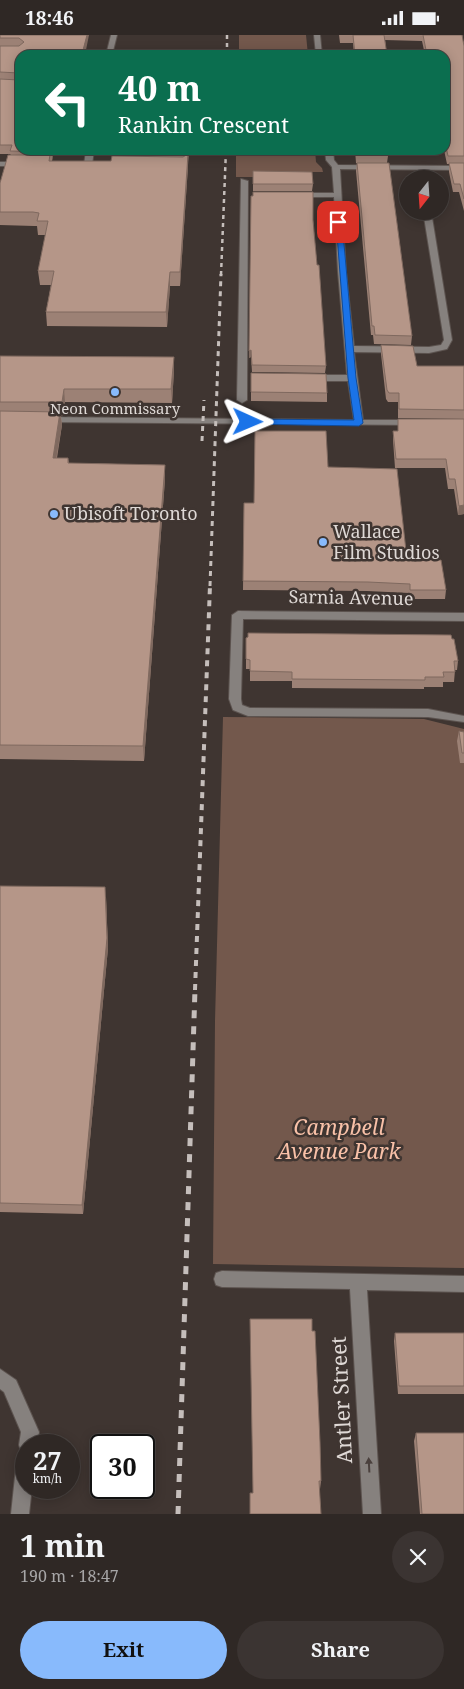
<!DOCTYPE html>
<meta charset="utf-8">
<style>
body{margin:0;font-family:"Noto Serif",serif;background:#3b3432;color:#f1f3f6;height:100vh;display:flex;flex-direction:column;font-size:19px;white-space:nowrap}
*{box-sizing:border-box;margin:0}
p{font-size:16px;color:#a7a6a7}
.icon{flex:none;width:28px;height:28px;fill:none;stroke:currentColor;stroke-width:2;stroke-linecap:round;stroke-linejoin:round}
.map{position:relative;height:1479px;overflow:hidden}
.side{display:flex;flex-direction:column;background:#2f2825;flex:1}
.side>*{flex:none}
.top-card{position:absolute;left:15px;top:15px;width:435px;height:105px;border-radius:15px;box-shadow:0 2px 12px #0003,0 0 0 1px #4a4442;background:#0b6e4f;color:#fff;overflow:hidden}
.needle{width:32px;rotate:197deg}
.fabs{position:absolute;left:399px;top:135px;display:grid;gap:10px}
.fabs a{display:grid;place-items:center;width:50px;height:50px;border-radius:50%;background:#2f2825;box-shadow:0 2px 12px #0003,0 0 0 1px #4a4442;font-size:25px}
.speed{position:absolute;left:15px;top:1399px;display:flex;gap:10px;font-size:25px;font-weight:700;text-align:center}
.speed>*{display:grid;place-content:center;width:65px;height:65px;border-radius:50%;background:#2f2825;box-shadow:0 2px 12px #0003,0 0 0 1px #4a4442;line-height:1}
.speed small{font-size:12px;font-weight:400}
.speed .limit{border:2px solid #111;border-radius:8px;background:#fff;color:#111}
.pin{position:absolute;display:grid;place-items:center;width:42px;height:42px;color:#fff;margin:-21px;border-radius:10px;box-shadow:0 2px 8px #0006}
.me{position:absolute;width:55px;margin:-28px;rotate:91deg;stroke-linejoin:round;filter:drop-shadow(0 0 4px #0008)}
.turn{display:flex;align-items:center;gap:18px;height:105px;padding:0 20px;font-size:22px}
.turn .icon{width:65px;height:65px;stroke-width:2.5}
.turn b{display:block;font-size:35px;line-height:42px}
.round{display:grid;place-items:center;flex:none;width:52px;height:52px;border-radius:26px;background:#3b3432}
.overview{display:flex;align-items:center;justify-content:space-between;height:85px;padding:0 20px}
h1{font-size:30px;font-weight:700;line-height:38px}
.action{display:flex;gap:10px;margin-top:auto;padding:10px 20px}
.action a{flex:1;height:58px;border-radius:30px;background:#88bafc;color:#111;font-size:20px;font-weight:700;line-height:58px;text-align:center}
.action a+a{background:#3b3432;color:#f1f3f6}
.status{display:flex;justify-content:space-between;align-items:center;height:35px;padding:0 25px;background:#2f2825;direction:ltr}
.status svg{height:14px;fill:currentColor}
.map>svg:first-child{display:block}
</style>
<div class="status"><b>18:46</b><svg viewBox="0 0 49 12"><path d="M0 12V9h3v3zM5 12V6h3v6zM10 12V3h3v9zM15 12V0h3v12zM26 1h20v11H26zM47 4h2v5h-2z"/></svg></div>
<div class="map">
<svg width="464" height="1479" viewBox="0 0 464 1479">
<rect width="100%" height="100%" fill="#3f3531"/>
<path fill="#73584c" d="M 239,0 L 306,0 L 308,20 L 239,20 Z
M 236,115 L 315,115 L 316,127 L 322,133 L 323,137 L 295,137 L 285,142 L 236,142 Z
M 223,682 L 424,684 L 464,694 L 464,1233 L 213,1229 L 215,986 Z"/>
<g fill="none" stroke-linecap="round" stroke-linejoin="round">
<g stroke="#5c534f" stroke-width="2">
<path id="minor" d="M 111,0 L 117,0 L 112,20 L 106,20 Z
M 314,0 L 320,0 L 322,20 L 316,20 Z
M 86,115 L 94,115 L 92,130 L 88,132 L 84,130 Z
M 325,115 L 333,115 L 334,125 L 338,130 L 464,131 L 464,135 L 340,134 L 346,237 L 354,311 L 429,312 L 441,310 L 444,305 L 423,176 L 431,176 L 452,305 L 447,314 L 429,318 L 354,317 L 363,385 L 414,385 L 417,386 L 417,390 L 41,387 L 39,385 L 44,382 L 354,385 L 348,346 L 310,346 L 305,343 L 310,340 L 347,340 L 338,237 L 334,162 L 297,162 L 293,160 L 297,158 L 334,158 L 332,132 L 326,125 Z
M 0,127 L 21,127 L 25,129 L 21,131 L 0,131 Z
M 241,144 L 248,146 L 247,365 L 242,368 L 237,365 Z
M 238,576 L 464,578 L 464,586 L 243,584 L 241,664 L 242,670 L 250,673 L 428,674 L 464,681 L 464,687 L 428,682 L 248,681 L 233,675 L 229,664 L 232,580 Z
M 222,1236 L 464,1241 L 464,1257 L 367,1255 L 381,1479 L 363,1479 L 350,1254 L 222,1252 L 216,1250 L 214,1244 L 216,1238 Z
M 0,1334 L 16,1345 L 39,1397 L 37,1410 L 26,1410 L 26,1452 L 32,1452 L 29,1479 L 11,1479 L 17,1423 L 21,1416 L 19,1410 L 21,1397 L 4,1357 L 0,1354 Z"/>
</g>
<use href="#minor" fill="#86817e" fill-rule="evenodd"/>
<path stroke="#c5bebb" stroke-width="2.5" stroke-dasharray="4 4" stroke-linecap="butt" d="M 227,0 L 227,20
M 221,240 L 226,115"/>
<path stroke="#c5bebb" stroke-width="3" stroke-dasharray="5 5" stroke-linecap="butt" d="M 202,406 L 204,365
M 210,551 L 221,239"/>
<path stroke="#c5bebb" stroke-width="4" stroke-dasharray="6 6" stroke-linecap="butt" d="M 195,955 L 210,550"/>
<path stroke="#c5bebb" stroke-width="5" stroke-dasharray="8 8" stroke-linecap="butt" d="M 178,1479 L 195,954"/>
</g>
<path fill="#9c8175" d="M 0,0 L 89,0 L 20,20 L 20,115 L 54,115 L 52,126 L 111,126 L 114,121 L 113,115 L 189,115 L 180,251 L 170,251 L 167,292 L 47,291 L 46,277 L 51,250 L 40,250 L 38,236 L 46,200 L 38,200 L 37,191 L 34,191 L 0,190 L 0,148 L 11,120 L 10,119 L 0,119 Z
M 339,0 L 462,0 L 464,11 L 464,176 L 459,157 L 453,157 L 449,137 L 449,129 L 447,129 L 444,115 L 445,115 L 445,20 L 425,20 L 422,6 L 385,5 L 387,20 L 354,20 L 353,8 L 340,8 Z
M 355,115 L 435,115 L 434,121 L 388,121 L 387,128 L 412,301 L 411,310 L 374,309 L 373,300 L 371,300 L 356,136 L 357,128 L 356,128 Z
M 253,136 L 313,149 L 312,156 L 253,156 Z
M 313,185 L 326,331 L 325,338 L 252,337 L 251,322 L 249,323 Z
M 381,310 L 417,331 L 464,331 L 464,384 L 398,383 L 398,367 L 388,367 L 386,364 L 381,319 Z
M 0,321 L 174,335 L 172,368 L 65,367 L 63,381 L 61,381 L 62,390 L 57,423 L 68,423 L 69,428 L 165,430 L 165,444 L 144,726 L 0,724 Z
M 251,338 L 327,358 L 327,367 L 251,366 Z
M 398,384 L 464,384 L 464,479 L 458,480 L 454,454 L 448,454 L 445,433 L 395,433 L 393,405 L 393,396 L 398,396 Z
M 328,432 L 407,525 L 446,555 L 445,564 L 410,564 L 409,558 L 367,556 L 243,555 L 244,468 L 254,468 Z
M 246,603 L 452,604 L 458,626 L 457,635 L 455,635 L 454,647 L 443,647 L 443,652 L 424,652 L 424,654 L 292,653 L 292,646 L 250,646 L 250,634 L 246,634 Z
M 459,696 L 464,697 L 464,728 L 460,728 L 457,706 Z
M 0,851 L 106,862 L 108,913 L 83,1179 L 0,1177 Z
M 312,1296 L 321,1446 L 320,1454 L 319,1454 Z
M 395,1298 L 464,1298 L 464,1359 L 398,1359 L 394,1306 Z
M 416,1398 L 464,1479 L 420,1479 L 414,1406 Z"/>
<path fill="#7f695f" d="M 87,0 L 89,0 L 85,20 L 82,19 Z
M 52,115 L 54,115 L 52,126 Z
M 188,119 L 188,132 L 180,251 L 180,237 Z
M 170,237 L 170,251 L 167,292 L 166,277 Z
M 251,315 L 251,322 L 249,323 L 249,316 Z
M 174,322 L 174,335 L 172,368 L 171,354 Z
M 64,354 L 65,367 L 63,381 L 62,367 Z
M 60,377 L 62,390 L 54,436 L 53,423 Z
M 165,430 L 165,444 L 144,726 L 143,711 Z
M 464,470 L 464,479 L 458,480 L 459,471 Z
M 106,862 L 108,913 L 83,1179 L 82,1170 Z"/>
<path fill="#b59688" stroke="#7f695f" d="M 0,0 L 87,0 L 82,19 L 86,19 L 86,20 L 20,20 L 20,38 L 19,38 L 0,37 L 0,11 L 19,11 L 24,7 L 19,3 L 0,3 Z
M 353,0 L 384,0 L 387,20 L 355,20 Z
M 423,0 L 462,0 L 464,11 L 464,121 L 448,121 L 445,107 L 445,20 L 427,20 Z
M 20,43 L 20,115 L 52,115 L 52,117 L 10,116 L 12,110 L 0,110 L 0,44 L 19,45 Z
M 113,115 L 189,115 L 188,119 L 183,116 Z
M 356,115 L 387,115 L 388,120 L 356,120 Z
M 188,119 L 180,237 L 170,237 L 166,277 L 46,277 L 54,236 L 38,236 L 48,186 L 37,186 L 39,178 L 33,177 L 0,177 L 0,148 L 8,120 L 50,120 L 49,126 L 111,126 L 112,121 L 183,122 Z
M 357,128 L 389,128 L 412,301 L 375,300 L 374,291 L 372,291 Z
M 449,128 L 464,128 L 464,164 L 460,149 L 454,149 Z
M 253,136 L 312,137 L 313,149 L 253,149 Z
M 253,157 L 313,157 L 313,185 L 317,230 L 319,230 L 326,331 L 252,330 L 251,315 L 249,316 L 251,161 L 253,161 Z
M 381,310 L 413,311 L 417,331 L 464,331 L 464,375 L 399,374 L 399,358 L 389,358 L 387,355 Z
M 0,321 L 174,322 L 171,354 L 64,354 L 62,367 L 0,367 Z
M 251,338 L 326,339 L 327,358 L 251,357 Z
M 0,376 L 60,377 L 53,423 L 68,423 L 68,428 L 165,430 L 143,711 L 0,710 Z
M 398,384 L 464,384 L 464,470 L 459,471 L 455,444 L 449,444 L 446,424 L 396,424 L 393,396 L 398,396 Z
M 255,396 L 326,396 L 328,432 L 397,434 L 407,525 L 441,525 L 446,555 L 410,555 L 410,549 L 368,547 L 243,546 L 244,468 L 254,468 Z
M 248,598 L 451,600 L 452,604 L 454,604 L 458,626 L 454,626 L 455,637 L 443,637 L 444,642 L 425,642 L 425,645 L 292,644 L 292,637 L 250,636 L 250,625 L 246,624 L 246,603 L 248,602 Z
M 459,696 L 464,697 L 464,718 L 462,718 Z
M 0,851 L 105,852 L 107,903 L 82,1170 L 0,1168 Z
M 250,1284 L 312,1284 L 312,1296 L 315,1296 L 320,1407 L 321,1446 L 319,1446 L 321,1479 L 250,1479 L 250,1458 L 253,1458 Z
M 395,1298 L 464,1298 L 464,1351 L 399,1351 Z
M 416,1398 L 464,1398 L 464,1479 L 422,1479 Z"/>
<defs><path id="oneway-solid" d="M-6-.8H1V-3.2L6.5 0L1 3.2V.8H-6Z" transform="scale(1.25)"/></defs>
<use fill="#4a403d" href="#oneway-solid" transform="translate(369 1430) rotate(-93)"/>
<path fill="#1a73e8" stroke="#114b97" d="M 336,186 L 342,187 L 356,343 L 363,388 L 359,391 L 245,389 L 244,387 L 248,384 L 354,385 L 348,343 Z"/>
<g fill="#88bafc" stroke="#3f3531" stroke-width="2">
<circle cx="115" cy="357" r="5"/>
<circle cx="54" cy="479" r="5"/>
<circle cx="323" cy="507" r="5"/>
</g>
<g text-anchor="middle" stroke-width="5" stroke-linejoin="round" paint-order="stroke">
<g font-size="15" fill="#dfd9d6" stroke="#3f3531">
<text x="115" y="379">Neon Commissary</text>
</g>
<g font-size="18" fill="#dfd9d6" stroke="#3f3531" text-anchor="start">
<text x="64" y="485">Ubisoft Toronto</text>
<text x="333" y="503">Wallace<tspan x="333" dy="21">Film Studios</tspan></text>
</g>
<g font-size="18" fill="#dfd9d6" stroke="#3f3531">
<text transform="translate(351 563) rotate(1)" y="6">Sarnia Avenue</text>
</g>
<g font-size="21" font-style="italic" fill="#f9c1a8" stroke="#3f3531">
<text x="339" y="1100">Campbell<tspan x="339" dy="24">Avenue Park</tspan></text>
</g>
<g font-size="21" fill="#dfd9d6" stroke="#3f3531">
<text transform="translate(342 1365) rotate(-93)" y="7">Antler Street</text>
</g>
</g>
</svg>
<div class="fabs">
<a><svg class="needle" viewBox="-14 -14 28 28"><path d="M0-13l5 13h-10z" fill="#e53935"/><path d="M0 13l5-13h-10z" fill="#a7a6a7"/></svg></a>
</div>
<div class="speed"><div>27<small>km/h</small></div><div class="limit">30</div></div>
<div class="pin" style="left:338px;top:187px;background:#d93025"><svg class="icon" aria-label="arrive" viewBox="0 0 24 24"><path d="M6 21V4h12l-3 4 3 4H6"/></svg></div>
<svg class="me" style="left:248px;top:387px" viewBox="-20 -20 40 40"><path d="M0-17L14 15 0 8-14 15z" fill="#1a73e8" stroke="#fff" stroke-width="4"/></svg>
<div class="top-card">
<div class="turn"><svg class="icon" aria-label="left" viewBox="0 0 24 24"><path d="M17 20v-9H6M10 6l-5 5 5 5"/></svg><div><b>40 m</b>Rankin Crescent</div></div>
</div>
</div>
<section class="side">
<div class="overview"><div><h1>1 min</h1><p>190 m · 18:47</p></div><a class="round"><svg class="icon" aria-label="close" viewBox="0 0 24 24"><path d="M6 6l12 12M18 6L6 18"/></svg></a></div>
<div class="action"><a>Exit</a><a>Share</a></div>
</section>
